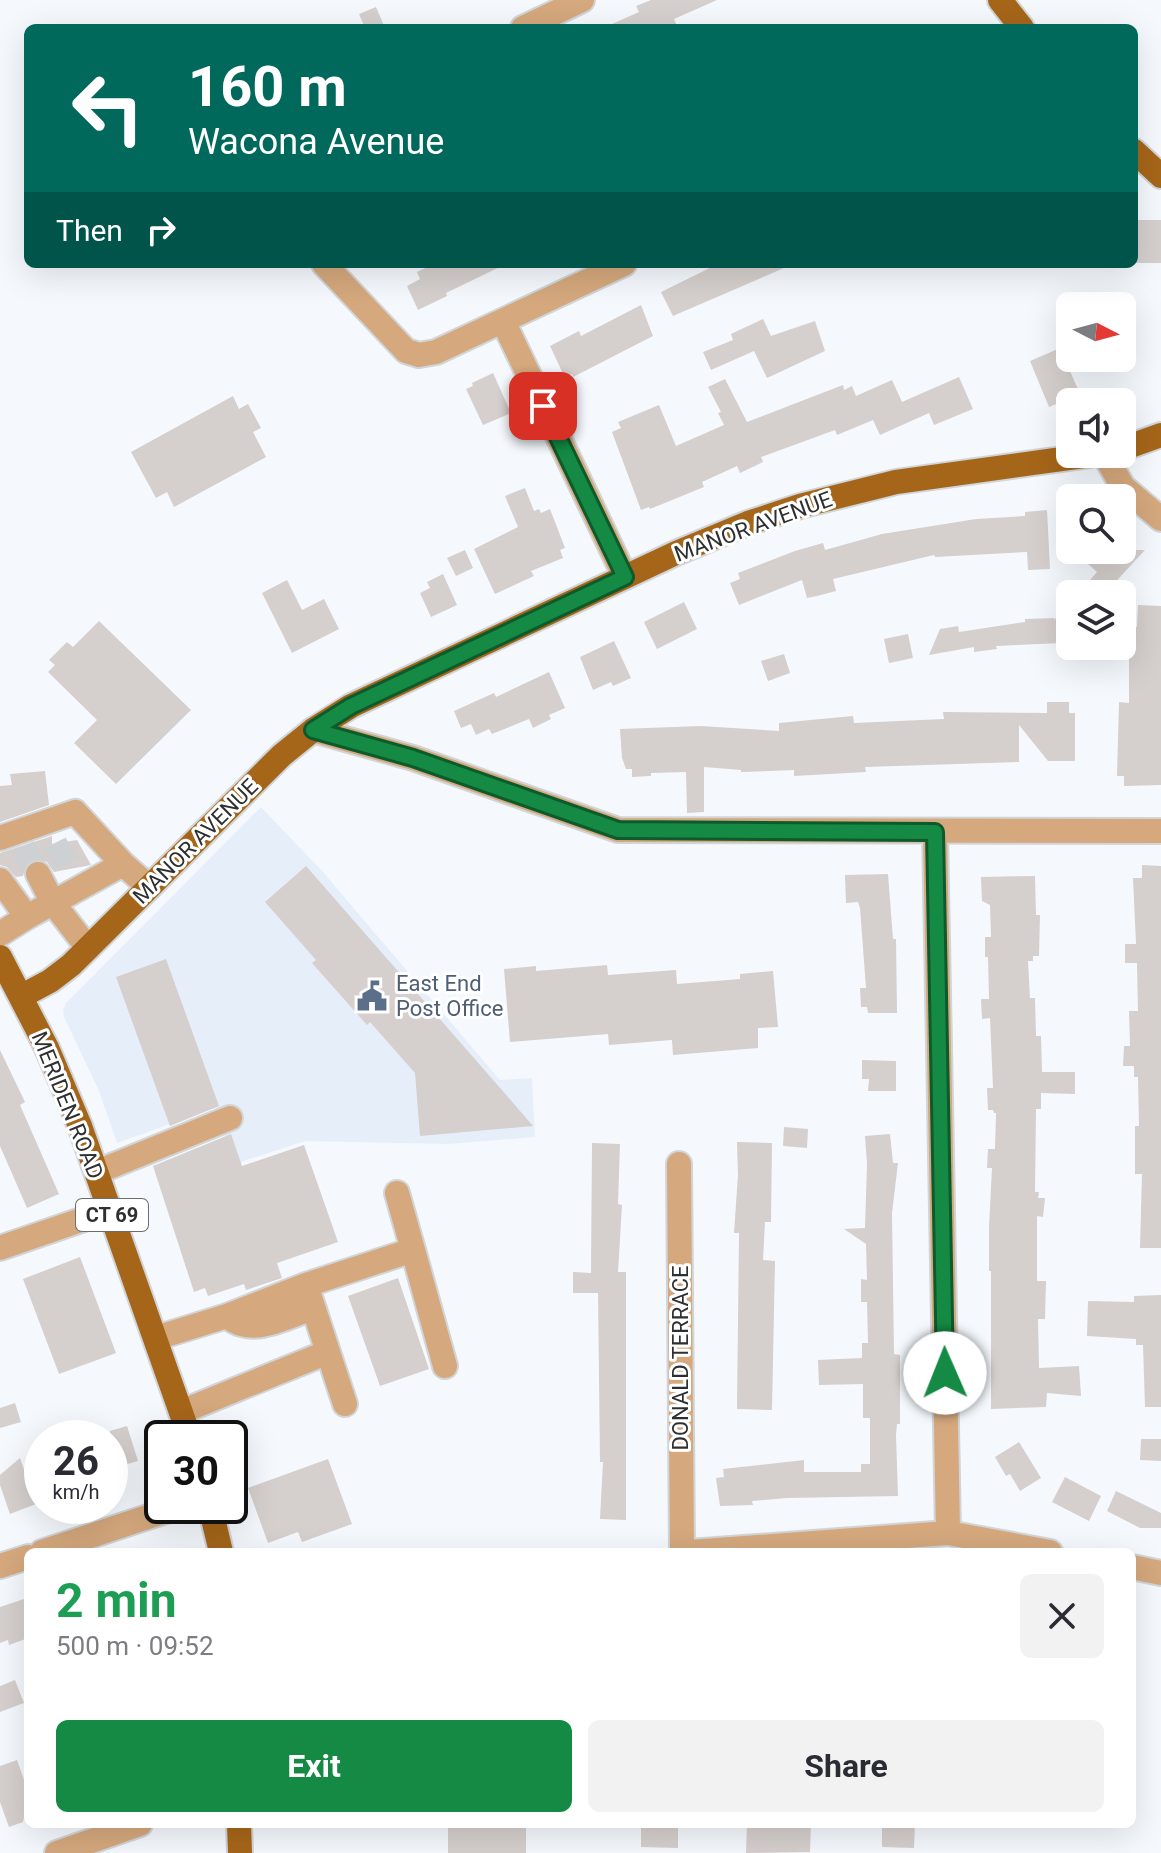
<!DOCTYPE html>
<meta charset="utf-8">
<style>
body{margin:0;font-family:Roboto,sans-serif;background:#f2f2f3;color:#2b2b33;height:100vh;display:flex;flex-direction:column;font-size:30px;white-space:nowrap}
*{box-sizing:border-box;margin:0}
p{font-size:26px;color:#7c7c81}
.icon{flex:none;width:44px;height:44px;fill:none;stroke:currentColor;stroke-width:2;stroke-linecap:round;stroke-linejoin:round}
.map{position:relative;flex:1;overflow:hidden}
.panel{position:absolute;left:24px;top:1548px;width:1112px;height:280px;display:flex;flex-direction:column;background:#fff;border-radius:12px;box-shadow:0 8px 32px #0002}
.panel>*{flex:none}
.top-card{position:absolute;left:24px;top:24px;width:1114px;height:244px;border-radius:12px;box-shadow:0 8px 32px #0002;background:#00695c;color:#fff;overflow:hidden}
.needle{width:52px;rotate:96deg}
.buttons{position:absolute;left:1056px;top:292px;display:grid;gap:16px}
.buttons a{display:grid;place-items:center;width:80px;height:80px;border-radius:12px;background:#fff;box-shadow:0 8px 32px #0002;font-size:40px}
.speed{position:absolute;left:24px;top:1420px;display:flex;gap:16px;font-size:40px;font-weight:700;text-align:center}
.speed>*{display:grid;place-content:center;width:104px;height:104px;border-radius:50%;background:#fff;box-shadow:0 8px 32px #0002;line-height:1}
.speed small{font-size:20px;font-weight:400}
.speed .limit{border:4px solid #111;border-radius:12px;background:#fff;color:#111}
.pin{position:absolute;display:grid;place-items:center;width:68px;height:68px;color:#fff;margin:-34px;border-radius:16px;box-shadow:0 4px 12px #0006}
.me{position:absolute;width:88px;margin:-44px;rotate:359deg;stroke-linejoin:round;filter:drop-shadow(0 0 6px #0008)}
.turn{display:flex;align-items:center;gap:28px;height:168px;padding:0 32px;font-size:36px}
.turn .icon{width:104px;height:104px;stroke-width:2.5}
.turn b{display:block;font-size:56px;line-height:68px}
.then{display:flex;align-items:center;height:76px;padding:0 32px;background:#0003;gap:16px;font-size:30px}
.round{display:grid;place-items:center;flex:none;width:84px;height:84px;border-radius:12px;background:#f2f2f3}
.headline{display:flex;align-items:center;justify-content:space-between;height:136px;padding:0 32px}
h1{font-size:48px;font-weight:700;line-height:60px;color:#1e9e55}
.primary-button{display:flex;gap:16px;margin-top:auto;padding:16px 32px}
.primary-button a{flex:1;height:92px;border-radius:12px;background:#148a44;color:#fff;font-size:32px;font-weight:700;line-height:92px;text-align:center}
.primary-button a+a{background:#f2f2f3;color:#2b2b33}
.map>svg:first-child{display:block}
</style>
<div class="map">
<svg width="1161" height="1853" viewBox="0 0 1161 1853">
<rect width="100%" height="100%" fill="#f5f9fd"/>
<path fill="#e6eff9" d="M 261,807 L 323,872 L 500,1080 L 532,1078 L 535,1137 L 448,1144 L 305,1141 L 235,1164 L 215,1108 L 117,1143 L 99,1091 L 64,1017 L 63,1010 L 66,1003 Z"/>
<path fill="#d5cfcd" d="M 651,0 L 717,0 L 674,19 L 678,28 L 603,28 L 639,12 L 636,6 Z
M 376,7 L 385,28 L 365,28 L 359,14 Z
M 1134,220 L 1161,220 L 1161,263 L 1134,263 Z
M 434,264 L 506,264 L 446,293 L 447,296 L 418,310 L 407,286 L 420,279 L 417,272 Z
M 718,264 L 791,264 L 791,265 L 673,316 L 661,292 Z
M 641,305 L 653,336 L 573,377 L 572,374 L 565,378 L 550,346 L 579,331 L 581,336 Z
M 763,319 L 771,336 L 815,321 L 825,351 L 767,378 L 754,351 L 711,370 L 703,352 L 733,340 L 731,334 Z
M 1060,348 L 1080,394 L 1049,407 L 1030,361 Z
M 493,373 L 511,413 L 483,425 L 466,389 L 473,386 L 472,383 Z
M 959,377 L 973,409 L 934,425 L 929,413 L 880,435 L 873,420 L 837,435 L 835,430 L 761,457 L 763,462 L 740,473 L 737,466 L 702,482 L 704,487 L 650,509 L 649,507 L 641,510 L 612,432 L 621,428 L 618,422 L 659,405 L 676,446 L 724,425 L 718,413 L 721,412 L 708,387 L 725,379 L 747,422 L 843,385 L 844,390 L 852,386 L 856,396 L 892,380 L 902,402 Z
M 233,396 L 239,409 L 248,404 L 261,428 L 253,432 L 266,457 L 174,507 L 167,492 L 156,498 L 131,452 Z
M 525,488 L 534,511 L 539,509 L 541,513 L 550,509 L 565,548 L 560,550 L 563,558 L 531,571 L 534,576 L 495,594 L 474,549 L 518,527 L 505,496 Z
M 1047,510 L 1050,569 L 1028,570 L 1027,552 L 935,557 L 934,555 L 833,579 L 836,591 L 817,596 L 807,598 L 802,580 L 739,605 L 730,583 L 740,579 L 738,573 L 795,551 L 823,543 L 825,550 L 882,534 L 976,519 L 1025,516 L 1025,512 Z
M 465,550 L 473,568 L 456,576 L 447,558 Z
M 1072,550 L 1145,550 L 1108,590 L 1083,588 L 1097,572 Z
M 443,574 L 457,605 L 431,617 L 420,593 L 430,588 L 427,582 Z
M 287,580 L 302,610 L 324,599 L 339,629 L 292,653 L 262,593 Z
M 684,602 L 697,629 L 657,649 L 644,622 Z
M 1138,605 L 1161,606 L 1161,785 L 1124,786 L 1124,776 L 1117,776 L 1119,702 L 1129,703 L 1129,626 L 1137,627 Z
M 1060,613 L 1062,643 L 996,646 L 997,649 L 974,652 L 974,647 L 929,655 L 940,629 L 958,626 L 959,632 L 1025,622 L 1025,619 L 1054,618 L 1054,620 Z
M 99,621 L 191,710 L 116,784 L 74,743 L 97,720 L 48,672 L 55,665 L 49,660 L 67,642 L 73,647 Z
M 908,634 L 913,658 L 889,663 L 884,639 Z
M 614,641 L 631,678 L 613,686 L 611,682 L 593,690 L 580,657 Z
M 784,654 L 790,673 L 768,681 L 761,661 Z
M 549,672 L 565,708 L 549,715 L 551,719 L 533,728 L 529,719 L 492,734 L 489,729 L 476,735 L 471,724 L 461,728 L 454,711 L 494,693 L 496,697 Z
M 1047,702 L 1069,702 L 1069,713 L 1075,713 L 1075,761 L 1048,761 L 1019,725 L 1019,762 L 865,767 L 866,772 L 794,776 L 794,770 L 741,772 L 741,770 L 704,767 L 704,812 L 687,813 L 686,772 L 651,773 L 651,776 L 632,777 L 632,769 L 626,769 L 622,758 L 620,729 L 701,726 L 779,731 L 779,723 L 853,716 L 854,723 L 944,719 L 943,712 L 1047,713 Z
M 45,771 L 49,805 L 0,822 L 0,786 L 12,785 L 10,774 Z
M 52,836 L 52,844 L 77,840 L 91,865 L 54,872 L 47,862 L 38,859 L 26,865 L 23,876 L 16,877 L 7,867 L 0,865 L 0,853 Z
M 1142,865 L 1161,866 L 1161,1248 L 1140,1248 L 1142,1174 L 1135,1174 L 1135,1126 L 1139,1126 L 1138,1077 L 1134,1077 L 1134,1066 L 1123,1066 L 1124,1046 L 1130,1046 L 1129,1011 L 1138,1011 L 1137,963 L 1125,963 L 1125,944 L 1136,944 L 1133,878 L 1142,878 Z
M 306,866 L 501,1089 L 533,1126 L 420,1136 L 415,1073 L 370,1022 L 367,1025 L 312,963 L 316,960 L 265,902 Z
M 888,874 L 893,939 L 896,939 L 897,1013 L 868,1013 L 867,1007 L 861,1007 L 860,988 L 866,988 L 860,908 L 858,902 L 846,903 L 845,875 Z
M 1035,876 L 1036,915 L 1040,915 L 1039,956 L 1033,956 L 1033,961 L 1028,961 L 1030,998 L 1035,998 L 1036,1036 L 1041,1036 L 1042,1072 L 1075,1072 L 1075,1094 L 1041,1093 L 1041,1109 L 1036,1109 L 1035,1192 L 1039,1192 L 1038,1198 L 1045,1198 L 1043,1217 L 1037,1216 L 1037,1281 L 1046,1281 L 1045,1319 L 1038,1319 L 1039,1368 L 1079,1366 L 1081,1396 L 1047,1393 L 1046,1407 L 991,1409 L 991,1271 L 989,1271 L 989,1227 L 992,1168 L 987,1168 L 988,1149 L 995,1149 L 996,1113 L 994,1113 L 993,1110 L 988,1110 L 987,1088 L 993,1088 L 990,1018 L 982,1019 L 981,999 L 989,999 L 988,957 L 985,957 L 985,937 L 991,937 L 990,905 L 982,901 L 981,877 Z
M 166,959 L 219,1106 L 170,1126 L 116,977 Z
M 607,965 L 608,975 L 676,970 L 677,984 L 740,979 L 740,974 L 773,971 L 778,1027 L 758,1028 L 758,1048 L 673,1055 L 672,1040 L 609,1045 L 608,1034 L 510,1042 L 504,969 L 536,966 L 536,971 Z
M 0,1050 L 25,1102 L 20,1105 L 59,1194 L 27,1208 L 0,1146 Z
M 862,1060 L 896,1061 L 896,1091 L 868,1091 L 869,1079 L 862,1079 Z
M 784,1127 L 808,1129 L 807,1148 L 783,1146 Z
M 231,1134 L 242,1166 L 304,1145 L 338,1242 L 277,1263 L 282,1278 L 246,1290 L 244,1284 L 208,1296 L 205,1288 L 194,1292 L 153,1166 Z
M 890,1134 L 893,1163 L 898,1163 L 892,1213 L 894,1354 L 900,1355 L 900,1424 L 897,1424 L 896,1435 L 898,1496 L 787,1498 L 752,1501 L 753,1505 L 720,1506 L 716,1478 L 724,1477 L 723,1469 L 804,1460 L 804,1472 L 861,1472 L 861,1464 L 870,1464 L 870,1418 L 863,1418 L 863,1384 L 819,1385 L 818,1360 L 862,1358 L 862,1343 L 868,1343 L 867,1302 L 861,1302 L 861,1279 L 867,1280 L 866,1244 L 844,1229 L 865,1228 L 867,1164 L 865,1136 Z
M 737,1142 L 772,1143 L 771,1222 L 765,1222 L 763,1260 L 775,1261 L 772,1410 L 737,1409 L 739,1233 L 734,1233 L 738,1175 Z
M 592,1143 L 620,1144 L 618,1204 L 622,1205 L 618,1272 L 626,1272 L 626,1520 L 600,1519 L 603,1462 L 600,1462 L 598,1293 L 573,1293 L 573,1272 L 591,1273 Z
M 80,1257 L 116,1353 L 59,1374 L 23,1279 Z
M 398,1278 L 429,1369 L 380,1386 L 348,1296 Z
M 1161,1295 L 1161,1407 L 1145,1407 L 1143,1345 L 1136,1345 L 1136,1339 L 1087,1336 L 1088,1301 L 1134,1302 L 1134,1296 Z
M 15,1403 L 21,1422 L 0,1428 L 0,1408 Z
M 127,1426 L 138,1461 L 110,1469 L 110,1431 Z
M 1141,1439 L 1161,1439 L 1161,1461 L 1140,1460 Z
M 1019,1442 L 1041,1478 L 1020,1491 L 1010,1474 L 1006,1476 L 995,1457 Z
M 20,1458 L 36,1504 L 10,1514 L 0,1485 L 0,1475 Z
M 328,1459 L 352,1524 L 302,1542 L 298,1532 L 268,1543 L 248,1488 Z
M 1065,1477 L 1101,1496 L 1089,1521 L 1052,1502 Z
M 1116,1491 L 1161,1513 L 1161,1528 L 1140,1528 L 1107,1511 Z
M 24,1599 L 28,1610 L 28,1638 L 9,1645 L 8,1640 L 0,1643 L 0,1607 Z
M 15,1680 L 24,1703 L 0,1712 L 0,1686 Z
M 17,1760 L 28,1791 L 28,1815 L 24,1817 L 23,1822 L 9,1827 L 0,1802 L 0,1766 Z
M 641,1824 L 678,1824 L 678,1848 L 641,1847 Z
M 747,1824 L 811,1824 L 810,1852 L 746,1853 Z
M 882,1824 L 915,1824 L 914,1848 L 882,1847 Z
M 448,1828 L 526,1828 L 526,1853 L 448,1853 Z"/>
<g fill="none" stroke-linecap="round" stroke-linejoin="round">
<path stroke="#cdd1d4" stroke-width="24" stroke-dasharray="24 12" stroke-linecap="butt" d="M 55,843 L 69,870
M 23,847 L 38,874"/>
<g stroke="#d1d5d8" stroke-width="28">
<path id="minor" d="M 523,28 L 582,0
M 324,264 L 406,351 L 419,355 L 436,352 L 624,264
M 503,321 L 625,577
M 1104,454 L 1123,487 L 1161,519
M 313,730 L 413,758 L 618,830 L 1161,831
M 935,832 L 948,1533
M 0,838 L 75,812 L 123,864 L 149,887
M 38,874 L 53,903 L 88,948
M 0,880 L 27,917 L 0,934
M 27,917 L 123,864
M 679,1164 L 682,1552
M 97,1172 L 230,1118
M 397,1193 L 413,1250
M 0,1248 L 110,1210
M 227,1316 L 306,1285
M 156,1338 L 227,1316 C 252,1338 285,1317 313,1308
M 345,1404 L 306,1285 L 413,1250 L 445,1366
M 181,1412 L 328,1352
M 42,1552 L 181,1506
M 690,1552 L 948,1533 L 1050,1552
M 0,1566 L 28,1557
M 1132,1567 L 1161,1573
M 57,1853 L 140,1824"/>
</g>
<g stroke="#d1d5d8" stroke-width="28">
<path id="major" d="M 1000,0 L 1022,28
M 1134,151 L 1161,176
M 1122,449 L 1161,435
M 0,957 L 47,1048 L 80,1126 L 190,1438
M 22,996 L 50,981 L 71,965 L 282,755 L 313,730 L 351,706 L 676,553 L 748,523 L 800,506 L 896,482 L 1098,454
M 210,1506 L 221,1552
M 239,1824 L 240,1853"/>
</g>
<use href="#minor" stroke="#d5a87d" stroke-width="24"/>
<use href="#major" stroke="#a66619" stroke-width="24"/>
</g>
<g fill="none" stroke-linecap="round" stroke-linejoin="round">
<g stroke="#0d5a2c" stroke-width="20">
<path id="route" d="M 543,406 L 625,577 L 351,706 L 313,730 L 413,758 L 618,830 L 935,832 L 945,1373"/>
</g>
<use href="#route" stroke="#148a44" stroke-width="14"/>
</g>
<defs>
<g id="civic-bare" transform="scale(2.4)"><path d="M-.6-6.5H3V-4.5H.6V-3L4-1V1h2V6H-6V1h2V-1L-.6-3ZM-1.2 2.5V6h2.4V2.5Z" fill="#5c6f8a" stroke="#fff" stroke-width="2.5" paint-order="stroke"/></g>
</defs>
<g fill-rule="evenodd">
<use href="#civic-bare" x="372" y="996"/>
</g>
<g text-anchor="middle" stroke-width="6" stroke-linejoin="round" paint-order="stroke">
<rect fill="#fff" stroke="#6d6d6f" stroke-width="2" x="76" y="1199" width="72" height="32" rx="6"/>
<g font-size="20" font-weight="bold" fill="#2e2f31">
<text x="112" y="1222">CT 69</text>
</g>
<g font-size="22" fill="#2e2f31" stroke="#fff">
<text transform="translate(753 526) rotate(-20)" y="8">MANOR AVENUE</text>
<text transform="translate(195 841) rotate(-45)" y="8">MANOR AVENUE</text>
<text transform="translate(68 1105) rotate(68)" y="8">MERIDEN ROAD</text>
<text transform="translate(680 1358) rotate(-90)" y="8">DONALD TERRACE</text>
</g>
<g font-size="22" fill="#4e5e75" stroke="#fff" text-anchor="start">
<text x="396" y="991">East End<tspan x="396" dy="25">Post Office</tspan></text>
</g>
</g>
</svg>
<div class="buttons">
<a><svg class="needle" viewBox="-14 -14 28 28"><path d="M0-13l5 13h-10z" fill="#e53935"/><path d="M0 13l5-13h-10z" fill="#7c7c81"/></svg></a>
<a><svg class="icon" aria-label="sound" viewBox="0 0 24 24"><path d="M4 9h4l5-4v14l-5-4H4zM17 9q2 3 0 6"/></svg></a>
<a><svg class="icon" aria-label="search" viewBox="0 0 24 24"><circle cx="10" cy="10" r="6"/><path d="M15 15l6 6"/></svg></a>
<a><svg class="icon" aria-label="layers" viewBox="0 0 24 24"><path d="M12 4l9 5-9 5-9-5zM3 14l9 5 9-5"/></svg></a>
</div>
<div class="speed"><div>26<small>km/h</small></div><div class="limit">30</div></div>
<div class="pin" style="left:543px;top:406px;background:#d93025"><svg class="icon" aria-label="arrive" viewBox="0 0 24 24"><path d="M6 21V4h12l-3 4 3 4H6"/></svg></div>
<svg class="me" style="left:945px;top:1373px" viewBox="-20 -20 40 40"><circle r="19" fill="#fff"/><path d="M0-13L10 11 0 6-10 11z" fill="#148a44"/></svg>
<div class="top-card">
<div class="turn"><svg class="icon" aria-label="left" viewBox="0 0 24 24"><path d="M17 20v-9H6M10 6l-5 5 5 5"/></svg><div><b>160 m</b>Wacona Avenue</div></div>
<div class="then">Then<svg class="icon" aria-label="right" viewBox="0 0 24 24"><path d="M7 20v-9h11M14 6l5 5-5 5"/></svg></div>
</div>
<section class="panel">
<div class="headline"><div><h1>2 min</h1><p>500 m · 09:52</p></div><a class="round"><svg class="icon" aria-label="close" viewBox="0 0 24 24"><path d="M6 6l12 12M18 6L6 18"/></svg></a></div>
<div class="primary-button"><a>Exit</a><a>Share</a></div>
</section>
</div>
